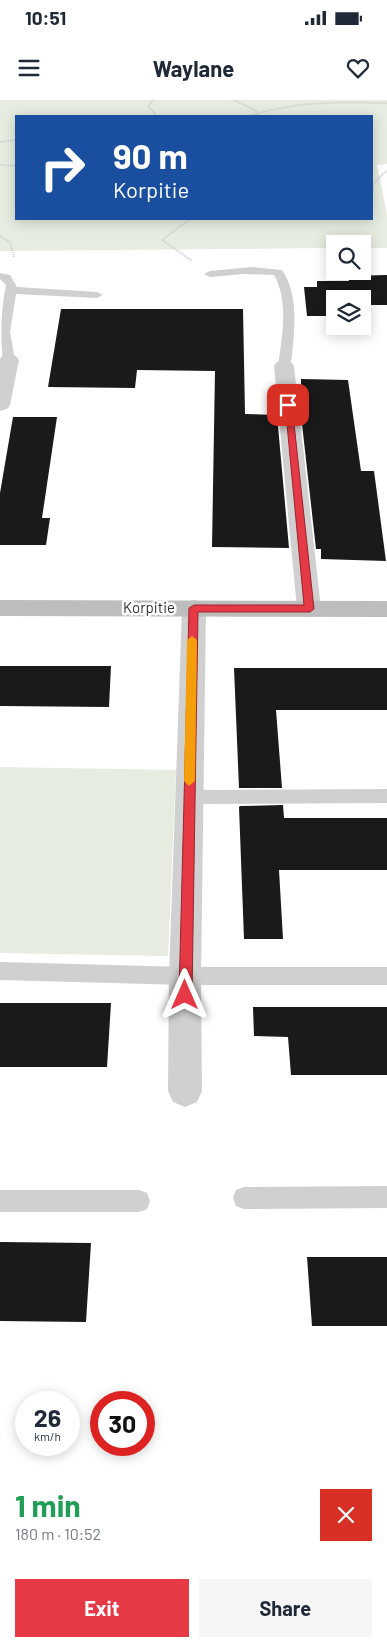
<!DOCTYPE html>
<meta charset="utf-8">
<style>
body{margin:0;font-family:Barlow,sans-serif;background:#f6f6f7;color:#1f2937;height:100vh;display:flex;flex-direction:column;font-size:19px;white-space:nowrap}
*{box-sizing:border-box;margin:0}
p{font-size:16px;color:#747a83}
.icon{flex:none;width:28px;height:28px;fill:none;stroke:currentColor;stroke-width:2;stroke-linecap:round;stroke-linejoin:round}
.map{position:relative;height:1372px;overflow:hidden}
.panel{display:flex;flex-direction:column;background:#fff;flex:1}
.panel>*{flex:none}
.banner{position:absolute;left:15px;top:15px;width:358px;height:105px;border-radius:0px;box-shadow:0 2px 12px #0003;background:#1a4fa0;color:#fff;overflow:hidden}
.fabs{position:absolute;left:326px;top:135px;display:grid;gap:10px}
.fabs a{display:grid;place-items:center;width:45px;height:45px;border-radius:0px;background:#fff;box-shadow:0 2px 12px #0003;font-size:25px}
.speed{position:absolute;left:15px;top:1291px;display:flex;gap:10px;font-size:25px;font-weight:700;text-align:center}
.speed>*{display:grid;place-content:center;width:65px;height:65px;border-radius:50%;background:#fff;box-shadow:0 2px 12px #0003;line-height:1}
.speed small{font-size:12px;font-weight:400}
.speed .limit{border:8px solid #d22;background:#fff;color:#111}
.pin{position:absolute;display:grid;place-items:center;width:42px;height:42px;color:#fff;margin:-21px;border-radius:10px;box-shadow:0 2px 8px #0006}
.me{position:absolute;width:55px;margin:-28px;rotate:0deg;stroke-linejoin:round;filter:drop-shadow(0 0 4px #0008)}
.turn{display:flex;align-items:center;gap:18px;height:105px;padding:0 15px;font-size:22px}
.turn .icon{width:65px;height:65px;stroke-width:2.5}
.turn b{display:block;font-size:35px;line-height:42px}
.round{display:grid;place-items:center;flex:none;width:52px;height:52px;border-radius:0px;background:#f6f6f7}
.summary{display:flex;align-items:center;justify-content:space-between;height:85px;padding:0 15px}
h1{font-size:30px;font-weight:700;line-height:38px;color:#1e9e55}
.action{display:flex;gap:10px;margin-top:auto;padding:10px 15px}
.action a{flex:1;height:58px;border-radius:0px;background:#e63946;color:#fff;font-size:20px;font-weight:700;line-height:58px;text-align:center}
.action a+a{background:#f6f6f7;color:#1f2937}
.status{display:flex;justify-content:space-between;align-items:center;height:35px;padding:0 25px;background:#fff;direction:ltr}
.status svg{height:14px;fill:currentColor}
header{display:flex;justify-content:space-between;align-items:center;height:65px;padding:0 15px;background:#fff;font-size:22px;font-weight:700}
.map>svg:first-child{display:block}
</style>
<div class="status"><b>10:51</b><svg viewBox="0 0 49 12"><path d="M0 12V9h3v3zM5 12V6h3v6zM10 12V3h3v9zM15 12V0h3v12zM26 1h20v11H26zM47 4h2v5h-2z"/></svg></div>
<header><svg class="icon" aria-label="menu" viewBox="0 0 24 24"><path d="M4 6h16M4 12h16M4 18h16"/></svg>Waylane<svg class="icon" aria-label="heart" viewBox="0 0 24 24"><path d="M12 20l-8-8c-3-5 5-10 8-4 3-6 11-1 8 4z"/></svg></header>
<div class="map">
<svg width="387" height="1372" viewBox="0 0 387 1372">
<rect width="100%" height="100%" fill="#fff"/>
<path fill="#e6ecdf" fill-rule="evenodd" d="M 0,0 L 387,0 L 387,64 L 377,65 L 387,115 L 387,148 L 363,148 L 362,144 L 335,144 L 335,148 L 0,151 ZM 16,16 L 371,16 L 371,119 L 16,119 Z
M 0,667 L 176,670 L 168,856 L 0,853 Z"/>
<path fill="#1a1a1a" d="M 387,175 L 387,205 L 368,205 L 369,210 L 362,210 L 362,199 L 335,199 L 335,216 L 307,216 L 304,187 L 317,187 L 317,181 L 349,181 L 348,176 Z
M 61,209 L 243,209 L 245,314 L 277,315 L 289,448 L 212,447 L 215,271 L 137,270 L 135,288 L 48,287 Z
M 301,279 L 348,280 L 361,371 L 374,371 L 386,461 L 321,459 L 321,449 L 316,449 L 301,315 Z
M 13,317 L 57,317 L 42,418 L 50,418 L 46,445 L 0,445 L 0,393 Z
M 0,566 L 111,566 L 109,607 L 0,606 Z
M 234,568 L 387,568 L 387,610 L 276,610 L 282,688 L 239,688 Z
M 283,705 L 284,718 L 387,718 L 387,770 L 279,770 L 283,839 L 244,839 L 239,707 L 240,706 Z
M 0,903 L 111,903 L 107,967 L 0,967 Z
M 253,907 L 387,907 L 387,975 L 291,975 L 288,937 L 254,936 Z
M 0,1142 L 91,1143 L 86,1222 L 0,1221 Z
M 307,1157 L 387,1157 L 387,1226 L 312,1226 Z"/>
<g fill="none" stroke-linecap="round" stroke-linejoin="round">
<path stroke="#cdcdcd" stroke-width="2" stroke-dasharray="1 1" stroke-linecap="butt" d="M 153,0 L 148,6 L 157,16
M 234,0 L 259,12
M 250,16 C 295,1 340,2 387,3
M 0,42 L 16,40
M 0,65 L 16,66
M 371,98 L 373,84 L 387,70
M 190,119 L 162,140 L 192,161
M 0,136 L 10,142 L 14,157"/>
<path fill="#d0d0d0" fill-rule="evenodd" d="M 252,167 L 282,170 C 297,192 295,220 293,246 C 292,253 292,262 288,269 L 280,269 L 278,266 C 282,237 289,201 274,175 L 244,174 L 210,177 L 204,174 L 210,171 Z
M 0,173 L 10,175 L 17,187 L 97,192 L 103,195 L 97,198 L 16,194 L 10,232 L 15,260 L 9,264 L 3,260 C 0,235 1,210 6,185 L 0,179 Z
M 387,689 L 387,703 L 189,704 L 183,702 L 180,697 L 183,692 L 189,690 Z
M 0,862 L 185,867 L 387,867 L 387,885 L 185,885 L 0,880 Z
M 387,1086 L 387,1108 L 244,1109 L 236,1106 L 233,1098 L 236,1090 L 244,1087 Z
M 0,1090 L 139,1090 L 147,1093 L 150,1101 L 147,1109 L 139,1112 L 0,1112 Z"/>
<path fill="#d0d0d0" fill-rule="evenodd" d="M 9,254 L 16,256 L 19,260 L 10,305 L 7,309 L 0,311 L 0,259 L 2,256 Z
M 284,260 L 291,262 L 294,266 L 321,509 L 318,515 L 309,517 L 300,515 L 297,509 L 274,266 L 277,262 Z
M 194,500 L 203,502 L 206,508 L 201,876 L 202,991 L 197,1002 L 185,1007 L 173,1002 L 168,991 L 169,876 L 182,508 L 185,502 Z"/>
<path fill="#bdbdbd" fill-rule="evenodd" d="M 0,500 L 387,501 L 387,517 L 0,516 Z"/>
</g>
<path fill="#e63946" stroke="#96252e" d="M 285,303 L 292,305 L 314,509 L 310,512 L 198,512 L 192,895 L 190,899 L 185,901 L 181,899 L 179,895 L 189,508 L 194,505 L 304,505 Z"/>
<path fill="#f59e0b" d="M 192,536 L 197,540 L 195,681 L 189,686 L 184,681 L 187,540 Z"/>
<g text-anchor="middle" stroke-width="5" stroke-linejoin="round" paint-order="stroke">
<g font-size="15" fill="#333" stroke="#fff">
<text x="149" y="513">Korpitie</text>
</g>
</g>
</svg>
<div class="fabs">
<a><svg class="icon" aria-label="search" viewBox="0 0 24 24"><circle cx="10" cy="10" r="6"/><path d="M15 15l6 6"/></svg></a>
<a><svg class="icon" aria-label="layers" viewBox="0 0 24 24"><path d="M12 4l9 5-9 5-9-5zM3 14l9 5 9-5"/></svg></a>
</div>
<div class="speed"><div>26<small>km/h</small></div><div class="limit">30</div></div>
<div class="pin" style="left:288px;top:305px;background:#d93025"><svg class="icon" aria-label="arrive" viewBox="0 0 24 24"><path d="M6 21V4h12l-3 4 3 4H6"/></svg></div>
<svg class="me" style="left:185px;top:895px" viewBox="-20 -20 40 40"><path d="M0-17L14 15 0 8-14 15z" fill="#e63946" stroke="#fff" stroke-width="4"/></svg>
<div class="banner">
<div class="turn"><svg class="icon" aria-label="right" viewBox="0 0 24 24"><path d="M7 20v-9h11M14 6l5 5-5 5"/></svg><div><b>90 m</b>Korpitie</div></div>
</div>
</div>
<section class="panel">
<div class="summary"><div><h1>1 min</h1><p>180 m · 10:52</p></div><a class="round" style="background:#d93025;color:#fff"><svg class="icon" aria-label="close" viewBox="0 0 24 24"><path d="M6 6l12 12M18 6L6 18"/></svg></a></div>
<div class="action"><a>Exit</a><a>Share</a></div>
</section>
